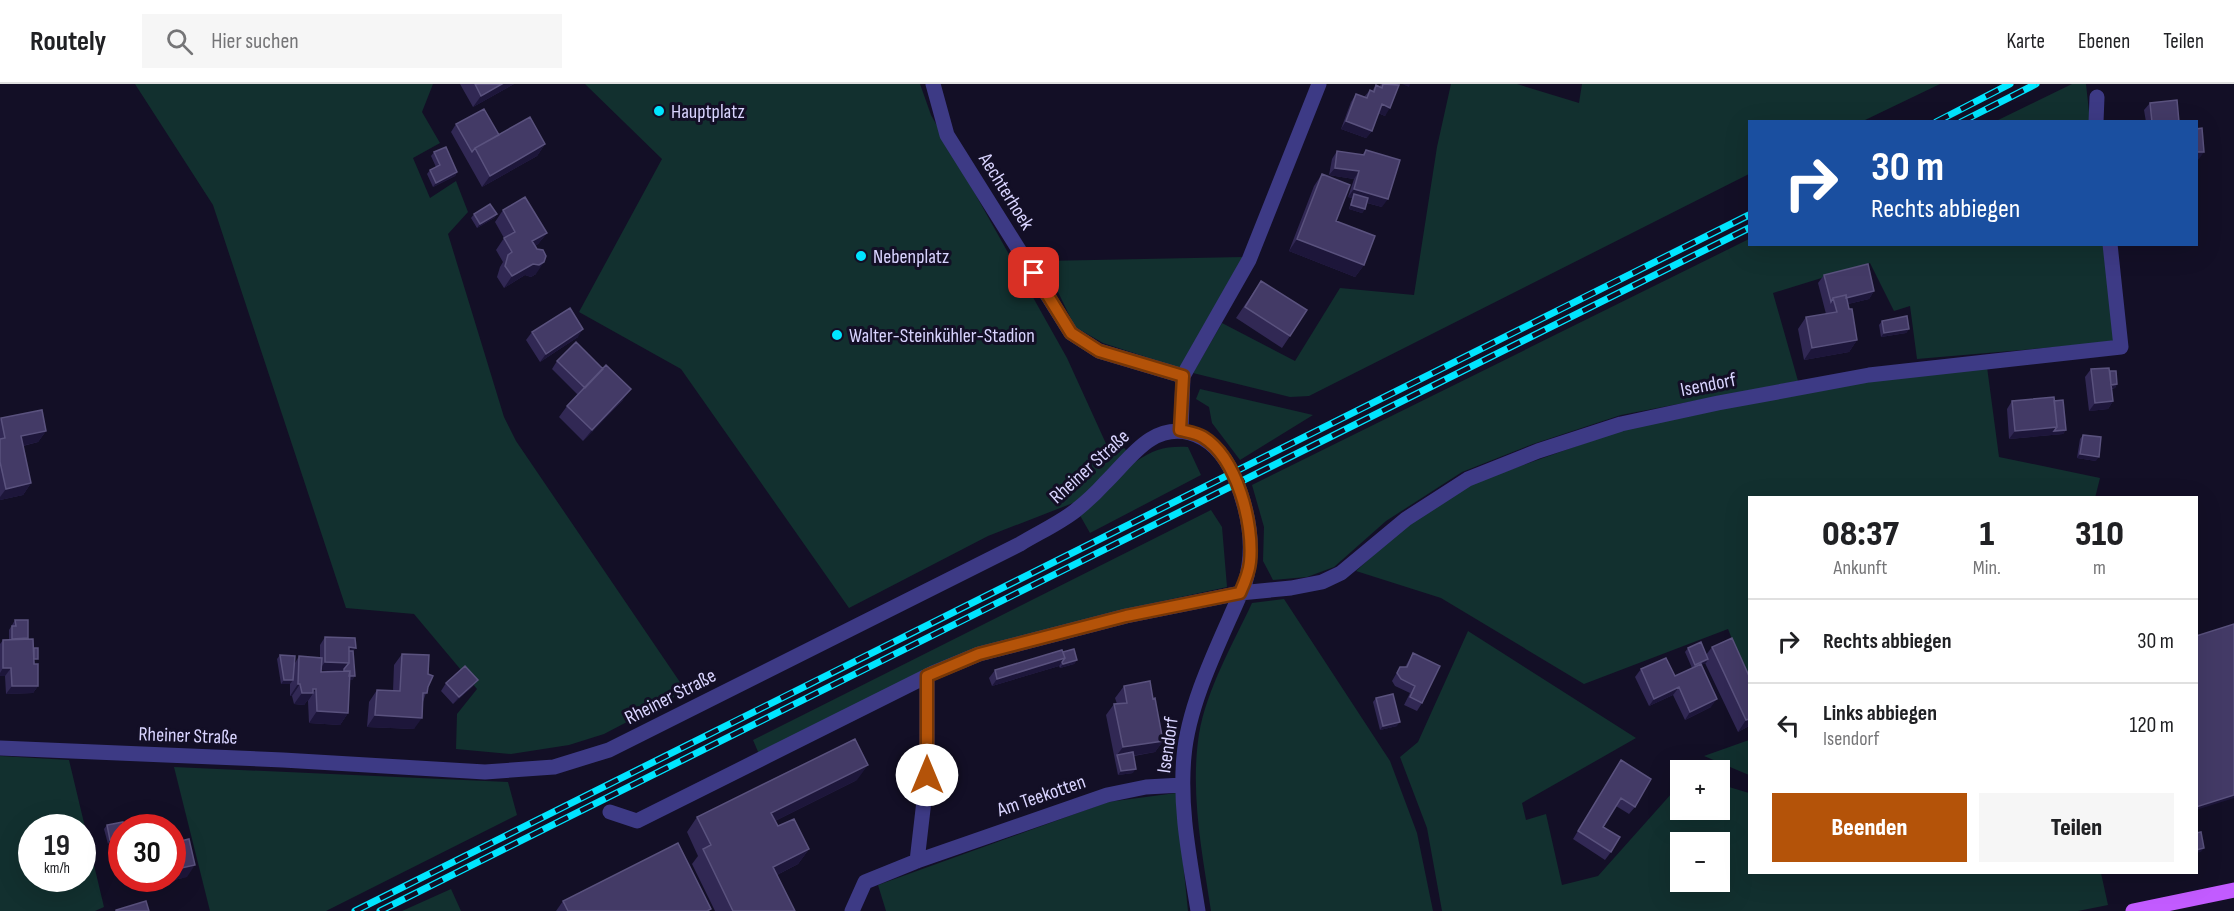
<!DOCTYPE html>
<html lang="de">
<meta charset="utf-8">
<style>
body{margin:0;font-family:"Sofia Sans Condensed",sans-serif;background:#f6f6f6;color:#202124;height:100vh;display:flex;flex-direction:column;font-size:22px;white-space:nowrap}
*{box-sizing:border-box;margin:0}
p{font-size:20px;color:#757577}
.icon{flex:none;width:33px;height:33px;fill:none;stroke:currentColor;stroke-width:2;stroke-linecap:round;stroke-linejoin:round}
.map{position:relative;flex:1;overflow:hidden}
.panel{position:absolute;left:1748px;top:412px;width:450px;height:378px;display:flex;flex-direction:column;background:#fff;border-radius:0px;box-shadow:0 6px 24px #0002}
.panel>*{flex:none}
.guide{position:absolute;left:1748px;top:36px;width:450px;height:126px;border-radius:0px;box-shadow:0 6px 24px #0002;background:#1a4fa0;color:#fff;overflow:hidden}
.fabs{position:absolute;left:1670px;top:676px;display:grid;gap:12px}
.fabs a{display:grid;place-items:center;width:60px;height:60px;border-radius:0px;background:#fff;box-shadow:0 6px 24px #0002;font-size:30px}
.speed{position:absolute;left:18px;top:730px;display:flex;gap:12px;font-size:30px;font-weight:700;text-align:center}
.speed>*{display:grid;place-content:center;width:78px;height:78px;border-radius:50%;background:#fff;box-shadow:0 6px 24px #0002;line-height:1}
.speed small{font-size:15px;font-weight:400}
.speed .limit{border:9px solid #d22;background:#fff;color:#111}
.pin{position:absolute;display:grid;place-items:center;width:51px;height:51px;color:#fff;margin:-26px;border-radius:12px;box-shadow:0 3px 9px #0006}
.me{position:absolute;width:66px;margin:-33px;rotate:0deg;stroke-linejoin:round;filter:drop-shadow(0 0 4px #0008)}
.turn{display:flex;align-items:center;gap:21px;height:126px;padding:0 24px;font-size:27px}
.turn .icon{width:78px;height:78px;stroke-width:2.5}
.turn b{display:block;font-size:42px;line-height:51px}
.eta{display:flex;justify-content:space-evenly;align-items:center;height:102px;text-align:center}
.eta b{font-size:36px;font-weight:800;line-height:42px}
.button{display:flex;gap:12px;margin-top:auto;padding:12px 24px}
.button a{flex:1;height:69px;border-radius:0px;background:#b45309;color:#fff;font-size:24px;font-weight:800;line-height:69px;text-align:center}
.button a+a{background:#f6f6f6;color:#202124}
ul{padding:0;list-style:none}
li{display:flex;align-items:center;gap:18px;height:84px;padding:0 24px;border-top:2px solid #e0e0e0}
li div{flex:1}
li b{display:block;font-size:22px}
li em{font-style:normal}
header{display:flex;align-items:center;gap:36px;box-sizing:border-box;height:84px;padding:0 30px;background:#fff;border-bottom:2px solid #e0e0e0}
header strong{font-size:28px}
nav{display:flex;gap:33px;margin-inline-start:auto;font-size:21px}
.search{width:420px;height:54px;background:#f6f6f6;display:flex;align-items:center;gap:15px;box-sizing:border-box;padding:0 21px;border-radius:0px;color:#757577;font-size:22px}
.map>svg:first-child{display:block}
</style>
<header>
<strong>Routely</strong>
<div class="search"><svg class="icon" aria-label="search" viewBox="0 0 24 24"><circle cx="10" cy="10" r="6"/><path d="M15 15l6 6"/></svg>Hier suchen</div>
<nav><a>Karte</a><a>Ebenen</a><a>Teilen</a></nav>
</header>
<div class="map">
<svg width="2234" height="827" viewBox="0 0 2234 827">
<rect width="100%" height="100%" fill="#130f26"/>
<path fill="#12302f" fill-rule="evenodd" d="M 135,0 L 433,0 L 422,28 L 440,59 L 413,74 L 430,114 L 456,97 L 468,128 L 448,150 L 504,333 L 516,357 L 686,607 L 604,650 L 569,661 L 511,670 L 456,665 L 457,630 L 477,605 L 414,530 L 346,524 L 213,121 Z
M 585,0 L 920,0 L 931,31 L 1067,274 L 1108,364 L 1122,361 L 1135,378 C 1155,365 1165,362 1188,363 L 1201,391 L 1090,449 L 1073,419 L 988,452 L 849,524 L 681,285 L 579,228 L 662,75 Z
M 1451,0 L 1517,0 L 1579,19 L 1582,0 L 1940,0 L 1863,37 L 1749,38 L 1749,90 L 1309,312 L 1290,313 L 1193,289 L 1222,239 L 1295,277 L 1340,204 L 1414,211 L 1437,63 Z
M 2072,0 L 2086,0 L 2090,37 L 1994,38 Z
M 1749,155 L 1749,160 L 2104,161 L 2114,258 L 1917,275 L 1910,222 L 1894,227 L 1870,179 L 1773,209 L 1798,297 L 1621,331 L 1533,360 L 1462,388 L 1386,437 L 1334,483 L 1307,493 L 1273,496 L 1263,477 L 1264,443 L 1252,401 Z
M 1243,173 L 1180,284 L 1103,259 L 1075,243 L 1043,177 Z
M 1987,283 L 1999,373 L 2100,394 L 2095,414 L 1749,414 L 1749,598 L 1728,545 L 1584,600 L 1441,514 L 1356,487 L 1406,441 L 1470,400 L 1622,346 L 1719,324 L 1867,297 Z
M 1200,305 L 1313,331 L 1240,376 L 1212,339 L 1209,323 L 1196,315 Z
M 1211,426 L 1222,443 L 1227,503 L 1117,527 L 976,566 L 759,670 L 753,656 Z
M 1284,515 L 1390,677 L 1417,749 L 1433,827 L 1211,827 C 1202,768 1190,709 1199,650 C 1207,604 1233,560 1252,519 Z
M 1468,547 L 1636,654 L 1522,719 L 1526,736 L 1546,730 L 1562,801 L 1598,792 L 1680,700 L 1680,726 L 1719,726 L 1719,700 L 1749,709 L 1749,789 L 2101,789 L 2108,821 L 2078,827 L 1442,827 L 1427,744 L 1400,673 L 1418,658 ZM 1680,759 L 1719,759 L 1719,798 L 1680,798 Z
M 1749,656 L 1749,691 L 1704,672 Z
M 0,672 L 69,676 L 104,823 L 95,827 L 0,827 ZM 32,744 L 82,744 L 82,795 L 32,795 Z
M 174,683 L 508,698 L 517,731 L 326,827 L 210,827 Z
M 1176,709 L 1188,827 L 886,827 L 878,801 L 1108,718 Z
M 451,805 L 461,827 L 402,827 Z"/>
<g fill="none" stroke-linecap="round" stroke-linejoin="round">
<path stroke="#3d3a85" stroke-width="15" d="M 933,0 L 947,51 L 1071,249 L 1099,267 L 1183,292
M 2096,38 L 2097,13
M 1181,346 L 1183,292 L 1249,176 L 1319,0
M 0,664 L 283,676 L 485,688 L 554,683 L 609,666 L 1020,460 C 1038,449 1058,440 1075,427 C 1085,419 1096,409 1105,399 C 1130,375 1151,339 1190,349 C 1212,355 1225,372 1234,392 C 1249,427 1256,463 1245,499 C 1223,552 1189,615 1184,672 C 1179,724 1190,776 1198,827
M 610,728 L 637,737 L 933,589 L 979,570 L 1126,532 L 1240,509 L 1291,504 L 1322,498 L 1341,489 L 1406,435 L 1468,395 L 1538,367 L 1621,340 L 1718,319 L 1869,291 L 2121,263 L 2110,160
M 917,777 L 927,691 L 927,592
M 852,827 L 865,798 L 917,777 L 1107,711 L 1146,703 L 1182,701"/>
<path stroke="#c25bff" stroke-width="15" d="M 2133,827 L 2234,806"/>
<g stroke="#00e5ff" stroke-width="7">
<path id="rail" d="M 1936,38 L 2010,0
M 1961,38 L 2036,0
M 355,827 L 1749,131
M 380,827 L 1749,144"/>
</g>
<use href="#rail" stroke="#130f26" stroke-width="4.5" stroke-dasharray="14" stroke-linecap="butt"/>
</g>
<path fill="#312854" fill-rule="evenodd" d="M 460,0 L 514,0 L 473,23 Z
M 1381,0 L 1398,0 L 1385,32 L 1378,29 L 1372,47 L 1366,54 L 1341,45 L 1351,18 L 1356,10 L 1364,13 L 1370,6 L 1372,7 L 1376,1 L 1379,3 Z
M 2150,19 L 2179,38 L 2146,38 L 2144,26 Z
M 456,40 L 499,51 L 545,60 L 537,72 L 482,103 L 451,48 Z
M 1366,66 L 1382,123 L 1367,119 L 1365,125 L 1362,129 L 1349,125 L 1352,114 L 1348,113 L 1354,95 L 1329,91 L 1332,75 L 1337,67 L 1362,71 Z
M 434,68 L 457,88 L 455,92 L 433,103 L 427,90 L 430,86 L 436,83 L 431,72 Z
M 1322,90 L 1336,137 L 1364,181 L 1355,193 L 1289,167 L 1314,102 Z
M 503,126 L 547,149 L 538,160 L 535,162 L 536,190 L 531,193 L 525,191 L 504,204 L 497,193 L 500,183 L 503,178 L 496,166 L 504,154 L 495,138 Z
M 474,130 L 497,130 L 494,134 L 477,144 L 471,134 Z
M 1824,191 L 1874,207 L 1869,215 L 1848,220 L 1857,256 L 1849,268 L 1804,276 L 1798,245 L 1806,233 L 1826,230 L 1818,199 Z
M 1261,197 L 1290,252 L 1282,264 L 1236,234 Z
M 1882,237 L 1909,245 L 1906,249 L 1881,253 L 1879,241 Z
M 532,248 L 578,253 L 540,278 L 526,256 Z
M 557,277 L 623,316 L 583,357 L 559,333 L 567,322 L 578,311 L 552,285 Z
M 2091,285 L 2110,287 L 2117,300 L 2115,304 L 2112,305 L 2113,317 L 2108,325 L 2089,327 L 2085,293 Z
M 2012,317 L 2054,317 L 2066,346 L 2063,350 L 2009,355 L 2007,325 Z
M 1,334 L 46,347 L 38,358 L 23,362 L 31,399 L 23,411 L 0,416 L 0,336 Z
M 2083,351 L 2096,377 L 2077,374 L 2080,355 Z
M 15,536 L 28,555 L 35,579 L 34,579 L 38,602 L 33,609 L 6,610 L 5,592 L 0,592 L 0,560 L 3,556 L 9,556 L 9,546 Z
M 325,553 L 353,567 L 355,592 L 352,596 L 349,596 L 348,629 L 340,641 L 309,639 L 308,617 L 307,617 L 304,621 L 294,620 L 292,612 L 290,612 L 290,600 L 281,600 L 277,575 L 280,571 L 295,579 L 299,572 L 320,574 L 320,561 ZM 321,586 L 342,587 L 321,588 Z
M 1712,563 L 1749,642 L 1738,648 L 1705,579 L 1701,581 L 1711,623 L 1685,636 L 1673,611 L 1649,622 L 1635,593 L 1641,585 L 1675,592 L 1692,584 L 1685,568 L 1688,564 L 1706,571 Z
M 1063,568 L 1077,576 L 1074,580 L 1060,584 L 1059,582 L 992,602 L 989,594 L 995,586 Z
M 1413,569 L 1422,619 L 1417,627 L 1404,621 L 1410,609 L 1395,602 L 1392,597 L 1400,583 L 1405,583 Z
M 402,570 L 428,590 L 428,603 L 414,645 L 367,643 L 369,618 L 377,606 L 393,607 L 394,581 Z
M 478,596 L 472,603 L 453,620 L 441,607 L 446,599 Z
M 1124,602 L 1153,615 L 1163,657 L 1155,668 L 1134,672 L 1133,689 L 1118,691 L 1106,631 L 1114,620 L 1117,620 L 1115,614 Z
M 1376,614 L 1397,642 L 1380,646 L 1373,618 Z
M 1621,676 L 1635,723 L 1629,730 L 1616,722 L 1603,743 L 1611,768 L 1605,776 L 1573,755 Z
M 857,696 L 775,737 L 778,742 L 809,765 L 798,780 L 777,791 L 795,827 L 715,827 L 692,780 L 698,772 L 687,748 L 697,733 Z
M 107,741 L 124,744 L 108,760 L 104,745 Z
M 187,793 L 139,804 L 137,795 L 172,795 Z
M 563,817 L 710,827 L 556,827 Z"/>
<path fill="#1d163a" d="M 502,0 L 514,0 L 473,23 L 481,12 Z
M 1402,0 L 1410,0 L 1409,3 Z
M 1382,20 L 1390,24 L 1385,32 L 1376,28 Z
M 1346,37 L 1372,47 L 1366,54 L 1341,45 Z
M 545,60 L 537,72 L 482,103 L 490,92 Z
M 2196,68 L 2204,68 L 2199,75 L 2196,76 Z
M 1335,84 L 1359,87 L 1354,95 L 1329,91 Z
M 457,88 L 455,92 L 433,103 L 436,99 Z
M 1354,105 L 1388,115 L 1382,123 L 1353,115 L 1354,110 L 1352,114 L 1348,113 Z
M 1351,121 L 1365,125 L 1362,129 L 1349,125 Z
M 497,130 L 494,134 L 477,144 L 480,140 Z
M 547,149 L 538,160 L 524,169 L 532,157 Z
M 1297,155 L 1364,181 L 1355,193 L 1289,167 Z
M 544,178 L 536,190 L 531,193 L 525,191 L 504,204 L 512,192 L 533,180 Z
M 1874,207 L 1869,215 L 1835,223 L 1834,217 Z
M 583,245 L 578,253 L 540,278 L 546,270 Z
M 1909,245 L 1906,249 L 1881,253 L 1884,249 Z
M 1857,256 L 1849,268 L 1804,276 L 1812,264 Z
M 2117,300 L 2115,304 L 2106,305 L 2108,301 Z
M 631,305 L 623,316 L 583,357 L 592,346 Z
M 2113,317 L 2108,325 L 2089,327 L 2095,319 Z
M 2057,343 L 2066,346 L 2063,350 L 2009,355 L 2015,347 Z
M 46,347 L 38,358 L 13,364 L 21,352 Z
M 2080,370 L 2099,373 L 2096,377 L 2077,374 Z
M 31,399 L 23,411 L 0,416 L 0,413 L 6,405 Z
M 349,563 L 356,564 L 350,571 L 346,571 Z
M 1065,574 L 1059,582 L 992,602 L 997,595 Z
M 1708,575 L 1706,579 L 1693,585 L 1695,581 Z
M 1077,576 L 1074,580 L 1060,584 L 1063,580 Z
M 325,578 L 349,579 L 343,587 L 319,586 Z
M 3,584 L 11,584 L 5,592 L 0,592 L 0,589 Z
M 344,592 L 355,592 L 352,596 L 341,596 Z
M 284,596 L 293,596 L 290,600 L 281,600 Z
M 478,596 L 472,603 L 453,620 L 459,613 Z
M 298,600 L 300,600 L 292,612 L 290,612 Z
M 12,602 L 38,602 L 33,609 L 6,610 Z
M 1679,603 L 1673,611 L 1649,622 L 1654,615 Z
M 313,605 L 316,605 L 308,617 L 307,617 L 304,621 L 294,620 L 302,609 Z
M 1717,615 L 1711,623 L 1685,636 L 1690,628 Z
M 317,627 L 348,629 L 340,641 L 309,639 Z
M 375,631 L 422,634 L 414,645 L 367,643 Z
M 1749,635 L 1749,642 L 1738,648 L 1746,636 Z
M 1400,638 L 1397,642 L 1380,646 L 1383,642 Z
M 1163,657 L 1155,668 L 1118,674 L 1117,671 L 1123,663 Z
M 868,681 L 857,696 L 761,744 L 771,729 Z
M 1136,685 L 1133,689 L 1118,691 L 1121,687 Z
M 2234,711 L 2234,714 L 2196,726 L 2196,723 Z
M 122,754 L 122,757 L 108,760 L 110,756 Z
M 2204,764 L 2201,768 L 2196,769 L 2196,766 Z
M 809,765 L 798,780 L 763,798 L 773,783 Z
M 195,781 L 187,793 L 139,804 L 145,795 L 172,795 L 172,786 Z"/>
<path fill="#433a66" stroke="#5a527e" stroke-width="1.5" d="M 475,0 L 502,0 L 481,12 Z
M 1383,0 L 1399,1 L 1390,24 L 1382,20 L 1372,47 L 1346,37 L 1356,10 L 1367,14 L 1370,6 L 1374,8 L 1376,1 L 1382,4 Z
M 2177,16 L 2179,38 L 2152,38 L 2150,19 Z
M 484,25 L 499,51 L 475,64 L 472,68 L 456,40 Z
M 530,33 L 545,60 L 490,92 L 475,64 Z
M 2202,44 L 2204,68 L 2196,68 L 2196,45 Z
M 446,63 L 457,88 L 436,99 L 430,86 L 440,81 L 434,68 Z
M 1366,66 L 1400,76 L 1388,115 L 1354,105 L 1359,87 L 1335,84 L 1337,67 L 1364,71 Z
M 1322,90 L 1350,101 L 1336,137 L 1375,152 L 1364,181 L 1297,155 Z
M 1354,110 L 1368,114 L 1365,125 L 1351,121 Z
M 525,113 L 547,149 L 532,157 L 537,165 L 543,166 L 546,172 L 544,178 L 539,181 L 533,180 L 512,192 L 505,182 L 508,171 L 512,168 L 504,154 L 515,148 L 503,126 Z
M 490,120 L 497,130 L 480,140 L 474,130 Z
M 1868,180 L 1874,207 L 1846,214 L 1846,211 L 1833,214 L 1831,218 L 1824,191 Z
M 1261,197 L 1307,226 L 1290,252 L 1245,223 Z
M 1846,211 L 1849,225 L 1852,225 L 1857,256 L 1812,264 L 1806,233 L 1837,228 L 1833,214 Z
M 570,224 L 583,245 L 546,270 L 532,248 Z
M 1907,232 L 1909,245 L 1884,249 L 1882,237 Z
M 576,258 L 603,285 L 585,304 L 557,277 Z
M 606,281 L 631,305 L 592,346 L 567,322 Z
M 2109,284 L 2113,317 L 2095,319 L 2091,285 Z
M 2110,287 L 2116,287 L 2117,300 L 2111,301 Z
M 2054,313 L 2057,343 L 2015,347 L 2012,317 Z
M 2063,316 L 2066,346 L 2054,347 L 2057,343 L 2054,317 Z
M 42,326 L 46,347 L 21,352 L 31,399 L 6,405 L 0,378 L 0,355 L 5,354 L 1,334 Z
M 2083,351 L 2101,353 L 2099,373 L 2080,370 Z
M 15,536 L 28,536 L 28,554 L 12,555 L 12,542 L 16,542 Z
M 2234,540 L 2234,711 L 2196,723 L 2196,552 Z
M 325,553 L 355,554 L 356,564 L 349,563 L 349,579 L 325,578 Z
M 1732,554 L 1749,592 L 1749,635 L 1746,636 L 1712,563 Z
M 33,555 L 34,580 L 38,580 L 38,602 L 12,602 L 11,584 L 3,584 L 3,556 Z
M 1701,558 L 1708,575 L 1695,581 L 1688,564 Z
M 34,564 L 38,564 L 38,575 L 34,575 Z
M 1074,565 L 1077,576 L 1063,580 L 1062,578 L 1065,574 L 1063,568 Z
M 1062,566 L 1065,574 L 997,595 L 995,586 Z
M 349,567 L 353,567 L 355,592 L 349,592 L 350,587 L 344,587 L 344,585 L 349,579 Z
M 1413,569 L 1440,582 L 1422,619 L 1410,613 L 1415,602 L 1401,595 L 1397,589 L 1400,583 L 1407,583 Z
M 402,570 L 429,571 L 428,590 L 433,592 L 428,603 L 427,609 L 423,609 L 422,634 L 375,631 L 377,606 L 400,607 Z
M 280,571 L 295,572 L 293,596 L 284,596 Z
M 299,572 L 322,574 L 321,588 L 350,587 L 348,629 L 317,627 L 316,605 L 313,605 L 313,609 L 302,609 L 300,600 L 298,600 Z
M 1666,574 L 1675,592 L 1701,580 L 1717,615 L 1690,628 L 1679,603 L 1654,615 L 1641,585 Z
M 465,582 L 478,596 L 459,613 L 446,599 Z
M 1150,597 L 1153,615 L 1155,614 L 1163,657 L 1123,663 L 1114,620 L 1127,619 L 1124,602 Z
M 1393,610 L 1400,638 L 1383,642 L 1376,614 Z
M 855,655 L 868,681 L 771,729 L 778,742 L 794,735 L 809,765 L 773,783 L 795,827 L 733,827 L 703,765 L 711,761 L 697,733 Z
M 1133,668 L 1136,685 L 1121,687 L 1117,671 Z
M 1621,676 L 1651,695 L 1635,723 L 1621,714 L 1603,743 L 1620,753 L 1611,768 L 1578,747 Z
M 123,738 L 124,744 L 122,744 L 122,754 L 110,756 L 107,741 Z
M 156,739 L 157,744 L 135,744 Z
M 2201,748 L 2204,764 L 2196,766 L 2196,749 Z
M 189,755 L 195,781 L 172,786 L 172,759 Z
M 678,759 L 711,825 L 707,827 L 568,827 L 563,817 Z
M 146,817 L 149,827 L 116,827 L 116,826 Z"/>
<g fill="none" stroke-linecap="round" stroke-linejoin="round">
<g stroke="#753606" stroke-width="15">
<path id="route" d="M 927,691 L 927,592 L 979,570 L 1126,532 L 1240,509 C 1244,500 1249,489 1250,478 C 1254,440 1237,374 1203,353 C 1197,349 1188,348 1180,346 L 1183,292 L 1099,267 L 1071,249 L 1034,189"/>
</g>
<use href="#route" stroke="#b45309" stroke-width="10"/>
</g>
<g fill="#00e5ff" stroke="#130f26" stroke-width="2">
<circle cx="659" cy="27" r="6"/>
<circle cx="861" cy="172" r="6"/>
<circle cx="837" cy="251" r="6"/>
</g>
<g text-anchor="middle" stroke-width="6" stroke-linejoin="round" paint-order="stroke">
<g font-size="20" fill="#d9d4ff" stroke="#130f26" text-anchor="start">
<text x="671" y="34">Hauptplatz</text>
<text x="873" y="179">Nebenplatz</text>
<text x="849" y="258">Walter-Steinkühler-Stadion</text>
</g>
<g font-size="20" fill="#d9d4ff" stroke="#130f26">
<text transform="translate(1007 107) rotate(58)" y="7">Aechterhoek</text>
<text transform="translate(1708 300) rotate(-11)" y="7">Isendorf</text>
<text transform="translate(1089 382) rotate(-42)" y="7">Rheiner Straße</text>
<text transform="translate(670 612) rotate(-27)" y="7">Rheiner Straße</text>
<text transform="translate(188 651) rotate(2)" y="7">Rheiner Straße</text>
<text transform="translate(1167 661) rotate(-82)" y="7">Isendorf</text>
<text transform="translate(1041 711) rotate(-19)" y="7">Am Teekotten</text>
</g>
</g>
</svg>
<div class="fabs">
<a>+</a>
<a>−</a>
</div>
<div class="speed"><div>19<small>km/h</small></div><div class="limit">30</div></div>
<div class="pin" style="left:1034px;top:189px;background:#d93025"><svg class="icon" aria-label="arrive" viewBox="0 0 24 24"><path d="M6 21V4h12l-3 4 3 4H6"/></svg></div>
<svg class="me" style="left:927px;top:691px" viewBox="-20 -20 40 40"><circle r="19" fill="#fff"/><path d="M0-13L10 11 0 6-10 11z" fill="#b45309"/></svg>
<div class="guide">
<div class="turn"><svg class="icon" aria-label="right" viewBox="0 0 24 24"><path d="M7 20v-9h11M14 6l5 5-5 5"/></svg><div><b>30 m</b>Rechts abbiegen</div></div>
</div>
<section class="panel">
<div class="eta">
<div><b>08:37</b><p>Ankunft</p></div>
<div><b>1</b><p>Min.</p></div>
<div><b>310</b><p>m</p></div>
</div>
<ul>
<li><svg class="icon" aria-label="right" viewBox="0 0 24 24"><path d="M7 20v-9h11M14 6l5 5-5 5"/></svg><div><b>Rechts abbiegen</b></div><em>30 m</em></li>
<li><svg class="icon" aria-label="left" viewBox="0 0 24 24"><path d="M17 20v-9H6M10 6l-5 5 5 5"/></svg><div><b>Links abbiegen</b><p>Isendorf</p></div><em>120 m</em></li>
</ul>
<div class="button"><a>Beenden</a><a>Teilen</a></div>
</section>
</div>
